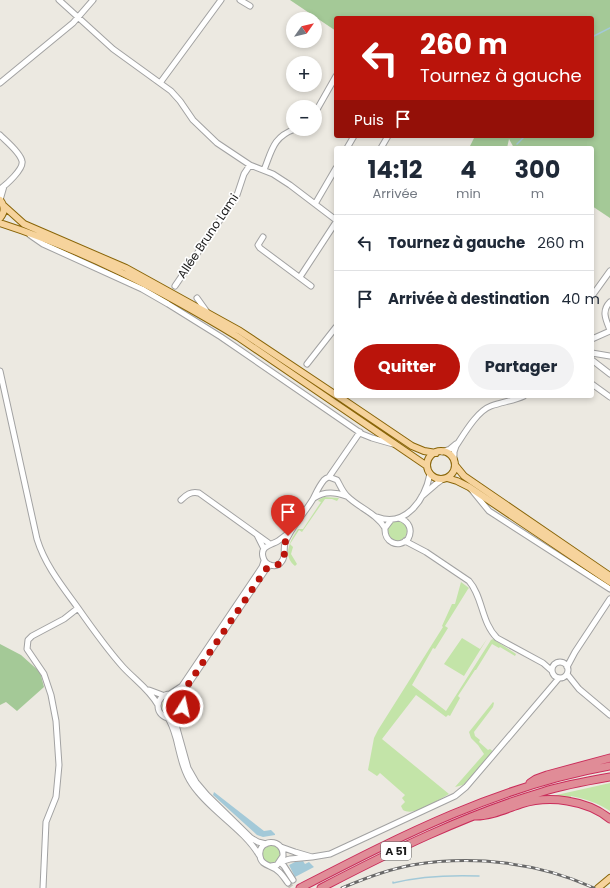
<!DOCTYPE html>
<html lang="fr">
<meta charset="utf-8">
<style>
body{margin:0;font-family:Poppins,sans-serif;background:#f2f2f3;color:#1f2937;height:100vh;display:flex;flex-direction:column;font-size:15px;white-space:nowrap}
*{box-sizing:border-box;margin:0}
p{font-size:13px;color:#747a83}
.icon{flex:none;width:22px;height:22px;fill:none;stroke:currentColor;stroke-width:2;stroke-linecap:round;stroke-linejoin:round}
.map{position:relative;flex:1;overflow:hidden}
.side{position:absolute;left:334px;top:146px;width:260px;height:252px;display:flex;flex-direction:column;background:#fff;border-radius:4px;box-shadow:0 2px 6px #0003}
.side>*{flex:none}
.banner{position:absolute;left:334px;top:16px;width:260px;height:122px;border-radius:4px;box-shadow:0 2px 6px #0003;background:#ba140b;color:#fff;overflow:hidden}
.needle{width:26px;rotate:56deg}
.controls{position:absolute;left:286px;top:12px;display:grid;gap:8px}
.controls a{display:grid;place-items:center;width:36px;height:36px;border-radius:50%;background:#fff;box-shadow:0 2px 6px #0003;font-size:20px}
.pin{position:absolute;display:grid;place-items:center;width:34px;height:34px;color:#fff;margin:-41px -17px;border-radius:50% 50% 50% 0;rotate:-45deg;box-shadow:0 0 4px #0007}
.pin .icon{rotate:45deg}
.me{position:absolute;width:44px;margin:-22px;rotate:10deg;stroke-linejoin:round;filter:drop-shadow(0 0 3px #0008)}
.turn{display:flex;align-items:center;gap:14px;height:84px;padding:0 20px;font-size:18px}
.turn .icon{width:52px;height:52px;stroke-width:2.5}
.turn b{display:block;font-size:28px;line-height:34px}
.then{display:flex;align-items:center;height:38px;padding:0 20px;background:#0003;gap:8px;font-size:15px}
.eta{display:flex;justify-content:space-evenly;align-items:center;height:68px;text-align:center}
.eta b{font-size:24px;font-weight:700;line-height:28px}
.cta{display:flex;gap:8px;margin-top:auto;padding:8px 20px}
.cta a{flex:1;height:46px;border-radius:24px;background:#ba140b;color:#fff;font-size:16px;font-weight:700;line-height:46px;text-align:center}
.cta a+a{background:#f2f2f3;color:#1f2937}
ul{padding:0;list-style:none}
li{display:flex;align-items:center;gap:12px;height:56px;padding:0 20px;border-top:1px solid #e0e1e3}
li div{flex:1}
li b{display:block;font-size:15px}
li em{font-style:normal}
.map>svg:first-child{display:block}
</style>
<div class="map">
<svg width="610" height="888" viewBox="0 0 610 888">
<rect width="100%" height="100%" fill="#ece9e1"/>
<path fill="#c3e4a8" d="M 324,497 L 339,498 L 337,501 L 332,499 L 325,499 L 302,532 L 299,530 L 290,544 L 293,547 L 291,554 L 297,564 L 295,566 C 282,556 290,540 298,529 L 303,529 L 321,502 L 318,501 L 320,499 Z
M387 531a10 10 0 1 1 20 0a10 10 0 1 1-20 0Z
M 461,582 L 469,588 L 468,589 L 445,626 L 448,628 L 435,649 L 433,648 L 412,685 L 446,711 L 491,640 L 493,639 L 516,654 L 515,656 L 500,647 L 499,648 L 492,644 L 476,670 L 475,670 L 458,696 L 460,698 L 450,716 L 448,715 L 446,717 L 416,695 L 382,739 L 449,794 C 438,800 414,817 403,810 L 401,806 L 405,802 L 402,798 L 405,795 L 380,773 L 377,776 L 368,770 L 374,738 L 378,730 L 443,627 L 442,626 L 452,604 L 455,604 Z
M 462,638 L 480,649 L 487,639 L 464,676 L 444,664 Z
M162 706a8 8 0 1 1 16 0a8 8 0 1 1-16 0Z
M 493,702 L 494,703 L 493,707 L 474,732 L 475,736 L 480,740 L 479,742 L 488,750 L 490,749 L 494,752 L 463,785 L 455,787 L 484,754 L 478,745 L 471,738 L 469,732 Z
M 610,783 L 610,811 C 598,803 586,799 571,796 L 571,798 L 552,796 Z
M262 854a9 9 0 1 1 18 0a9 9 0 1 1-18 0Z"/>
<path fill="#a4c997" d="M 290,0 L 610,0 L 610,218 L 592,206 L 592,148 L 514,148 L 509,139 L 507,148 L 469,148 L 475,136 L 592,136 L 592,18 L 336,18 L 336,31 Z
M 0,644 L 21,655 L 40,672 L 44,687 L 17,711 L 6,702 L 0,705 Z"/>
<path fill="#a3c9d8" d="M 214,792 L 264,831 L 271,830 L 275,834 L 275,835 L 263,837 L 257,835 L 213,795 Z
M 303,861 L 305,864 L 309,862 L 314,867 L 295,877 L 289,865 L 295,862 Z"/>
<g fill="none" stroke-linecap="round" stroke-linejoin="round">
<path stroke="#a3c9d8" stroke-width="1.5" d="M 592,37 L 610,28
M 517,144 L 525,136
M 203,241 L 202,240 L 209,232
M 393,882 L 393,883 C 421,876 451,875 479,876"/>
<path stroke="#c2c0b9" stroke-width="5" stroke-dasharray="5 2.5" stroke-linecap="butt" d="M 288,883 L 292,888"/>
<g stroke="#a2a2a2" stroke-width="7">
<path id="minor" d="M 59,0 L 113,49 L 171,91 L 180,101 L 193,120 L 217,143 L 250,165 L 273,174 L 290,185 L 336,220
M 240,0 L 250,6
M 0,83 L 73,23 L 93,0
M 160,83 L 221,0
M 315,113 L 336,76
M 0,135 C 6,141 20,152 22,161 C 24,169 6,185 0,189
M 347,148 L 354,136
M 381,148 L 388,136
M 264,170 C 272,150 273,137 295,129
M 0,200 L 4,186
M 315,204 L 336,168
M 30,235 L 43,244 L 142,289 L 168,304 L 221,337 L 362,434 L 372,438 L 393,444
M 263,237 L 258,245 L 260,248 L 311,286
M 300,277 L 336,222
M 175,286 L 237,195 L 244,174 L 250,165
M 592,296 L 610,271
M 197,298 L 207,312
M 610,302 C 601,311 606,320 610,330
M 592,339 L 610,331
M 592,353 L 610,356
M 592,360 L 610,374
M 307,364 L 336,327
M 0,371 L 37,539 C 45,565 62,586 78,608 C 92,628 106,648 123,667 C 135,680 149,689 158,705
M 592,384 L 610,397
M 442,452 L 450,449 L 456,444
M 454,460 L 454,452 L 456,446 C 464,434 477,411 491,406 C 502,402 513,401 524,396
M 329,477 L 360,432
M 471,489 L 489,511 L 610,589
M 422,496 L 436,484 L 443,479
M 314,498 C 325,491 335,492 346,496
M 181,500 C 186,495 191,491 199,493 L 270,544
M 377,517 C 406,528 425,499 430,474
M 391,520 L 385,528 C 384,542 398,549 408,539 C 413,530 409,521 399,518
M 290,532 C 286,535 282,538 278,541 C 271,545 260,546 263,557 C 265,566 277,569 282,561 C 286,556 283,549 285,543 C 291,527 304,514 313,499 C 316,493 319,486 324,480 C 326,478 326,478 329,477 L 337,480 C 340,485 342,491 347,496 C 359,508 376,513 385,528
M 257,535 L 264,549
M 405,541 L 426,552 L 469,581 C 483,597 481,622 497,638 L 543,663 L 552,671
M552 670a8 8 0 1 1 16 0a8 8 0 1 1-16 0Z
M 567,667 L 575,652 L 610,599
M 567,674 L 579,689 L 610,715
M 149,690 L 165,696
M158 706a12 12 0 1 1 24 0a12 12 0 1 1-24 0Z
M 170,694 L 182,686 L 262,567 L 264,561
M 182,701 L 182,695 L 185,689 L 266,569 L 270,565
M 179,715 L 176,725 L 188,768 L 196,782 L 207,795 L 251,838 L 258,842 L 266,844
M 168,718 C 172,724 174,731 176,738 C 180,754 183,771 192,784 C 210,811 243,828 259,855
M 281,847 L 295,852 L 312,857 L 290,859 L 280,862 L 284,866 L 293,880
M 312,857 L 330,854 L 455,796 L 466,787 L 559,678
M 271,866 L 277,865 L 283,856 C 284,837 257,839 260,856 C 261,866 272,865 278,871 C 282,874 285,879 288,883
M 43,888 L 46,822 L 56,797 L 59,765 L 56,721 L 51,695 L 44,674 L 27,649 L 28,640 L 32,636 L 64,619 L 78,608"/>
</g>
<g stroke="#896508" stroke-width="8">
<path id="major" d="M 0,200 C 5,206 5,212 0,218
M 4,206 L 24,224 L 126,268 L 240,331 L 336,395
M 0,223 C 84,250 162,291 238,337 L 427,466
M 338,396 L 412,446 L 424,451 L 436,453
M427 465a14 14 0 1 1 28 0a14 14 0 1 1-28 0Z
M 455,465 L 464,476 L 610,576
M 447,478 L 457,481 L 469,487 L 610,582
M 598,888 L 610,878"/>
</g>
<g stroke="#ca2d5b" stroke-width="9">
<path id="highway" d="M 530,783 L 536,779 L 547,775 L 610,758
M 476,816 C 491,816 506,809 521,804 C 549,795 587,800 610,819
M 300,888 C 401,836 497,786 610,766
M 321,888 C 392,851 465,815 542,792 C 564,785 587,781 610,777"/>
</g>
<use href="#minor" stroke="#fff" stroke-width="5"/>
<use href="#major" stroke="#f6d39c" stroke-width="6"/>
<use href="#highway" stroke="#e08c97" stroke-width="7"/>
<g stroke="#696969" stroke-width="3">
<path id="rail" d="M 342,888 C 363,879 390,869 412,865 C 473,855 538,862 594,888"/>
</g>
<use href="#rail" stroke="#fff" stroke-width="1.5" stroke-dasharray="4.5" stroke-linecap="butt"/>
</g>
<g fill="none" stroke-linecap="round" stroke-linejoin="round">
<path stroke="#ba140b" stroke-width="7" stroke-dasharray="0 12.6" d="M 183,707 L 182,698 L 185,689 L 266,569 C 271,565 276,567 280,563 C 286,559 284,554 284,548 C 284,544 286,540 288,536"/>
</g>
<g text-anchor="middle" stroke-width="3.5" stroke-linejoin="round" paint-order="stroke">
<rect fill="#fff" stroke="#5f5f5f" stroke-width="1" x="381" y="842" width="30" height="18" rx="3"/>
<g font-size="11" font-weight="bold" fill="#1b1b1b">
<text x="396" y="855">A 51</text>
</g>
<g font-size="12" fill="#1b1b1b" stroke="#fff">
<text transform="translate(208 236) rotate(-56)" y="4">Allée Bruno Lami</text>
</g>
</g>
</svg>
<div class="controls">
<a><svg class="needle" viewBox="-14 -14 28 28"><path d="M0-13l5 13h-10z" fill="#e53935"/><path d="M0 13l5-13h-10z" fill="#747a83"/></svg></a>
<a>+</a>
<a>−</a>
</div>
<div class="pin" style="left:288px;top:536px;background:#d93025"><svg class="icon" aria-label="arrive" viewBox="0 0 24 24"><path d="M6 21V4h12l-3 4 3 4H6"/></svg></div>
<svg class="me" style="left:183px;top:707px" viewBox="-20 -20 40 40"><circle r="17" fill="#ba140b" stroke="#fff" stroke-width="3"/><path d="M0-11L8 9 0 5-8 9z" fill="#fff"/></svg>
<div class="banner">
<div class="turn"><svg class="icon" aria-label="left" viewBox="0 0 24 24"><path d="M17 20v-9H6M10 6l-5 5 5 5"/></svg><div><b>260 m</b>Tournez à gauche</div></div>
<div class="then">Puis<svg class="icon" aria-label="arrive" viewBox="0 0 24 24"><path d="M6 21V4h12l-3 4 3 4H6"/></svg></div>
</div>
<section class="side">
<div class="eta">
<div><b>14:12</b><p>Arrivée</p></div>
<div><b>4</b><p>min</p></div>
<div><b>300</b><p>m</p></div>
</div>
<ul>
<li><svg class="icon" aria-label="left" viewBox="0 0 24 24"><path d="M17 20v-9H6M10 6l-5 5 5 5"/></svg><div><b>Tournez à gauche</b></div><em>260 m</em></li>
<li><svg class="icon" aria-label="arrive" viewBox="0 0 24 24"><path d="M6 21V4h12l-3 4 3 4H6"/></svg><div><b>Arrivée à destination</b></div><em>40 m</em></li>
</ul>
<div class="cta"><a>Quitter</a><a>Partager</a></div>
</section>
</div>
